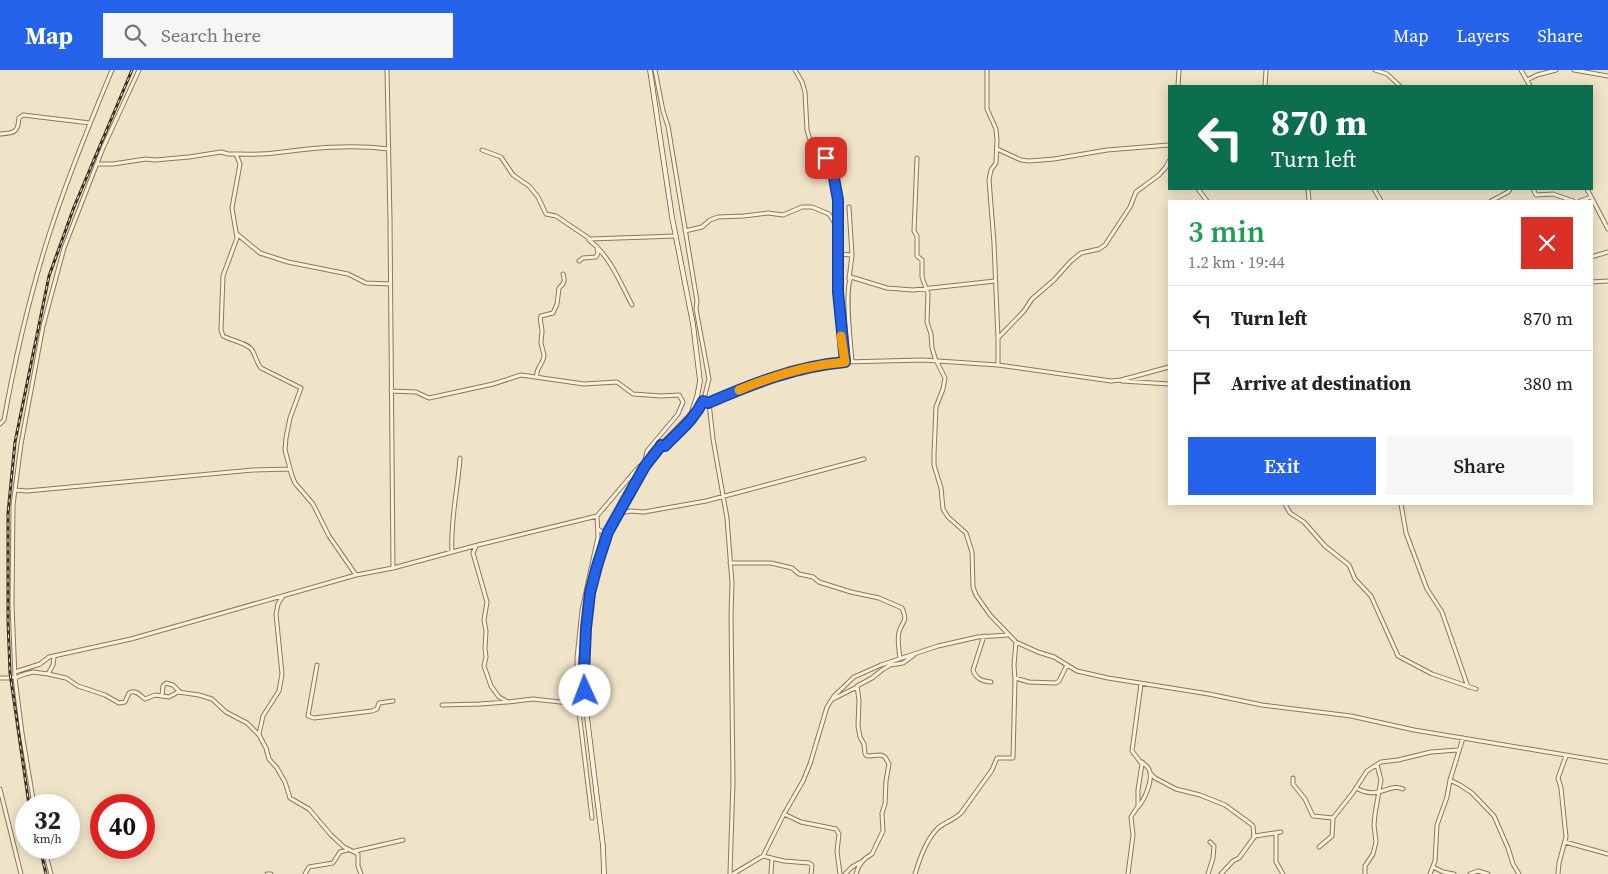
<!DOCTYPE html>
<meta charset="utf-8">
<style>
body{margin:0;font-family:"Source Serif 4",serif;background:#f6f6f6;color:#222;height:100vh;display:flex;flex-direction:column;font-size:19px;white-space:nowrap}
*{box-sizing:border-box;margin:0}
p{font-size:16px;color:#767676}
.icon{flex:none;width:28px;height:28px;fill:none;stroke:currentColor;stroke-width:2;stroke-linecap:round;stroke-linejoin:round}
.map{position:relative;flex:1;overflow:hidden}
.sheet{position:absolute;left:1168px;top:130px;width:425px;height:305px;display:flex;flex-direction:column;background:#fff;border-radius:0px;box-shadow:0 2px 12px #0003}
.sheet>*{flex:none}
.hud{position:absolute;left:1168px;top:15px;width:425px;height:105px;border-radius:0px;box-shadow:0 2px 12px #0003;background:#0b6e4f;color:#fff;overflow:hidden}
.speed{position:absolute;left:15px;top:724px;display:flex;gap:10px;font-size:25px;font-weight:700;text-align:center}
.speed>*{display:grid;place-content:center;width:65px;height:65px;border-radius:50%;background:#fff;box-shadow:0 2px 12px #0003;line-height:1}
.speed small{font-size:12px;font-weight:400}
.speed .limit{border:8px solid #d22;background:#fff;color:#111}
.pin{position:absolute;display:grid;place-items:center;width:42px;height:42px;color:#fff;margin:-21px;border-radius:10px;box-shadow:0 2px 8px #0006}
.me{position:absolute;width:55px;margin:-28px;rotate:358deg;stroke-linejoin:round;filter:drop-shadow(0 0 4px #0008)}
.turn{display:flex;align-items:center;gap:18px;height:105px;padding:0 20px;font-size:22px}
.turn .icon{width:65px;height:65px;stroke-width:2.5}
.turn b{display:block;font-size:35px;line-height:42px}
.round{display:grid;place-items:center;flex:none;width:52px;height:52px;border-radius:0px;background:#f6f6f6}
.overview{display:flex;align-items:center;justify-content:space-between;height:85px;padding:0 20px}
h1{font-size:30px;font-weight:600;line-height:38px;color:#1e9e55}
.cta{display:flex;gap:10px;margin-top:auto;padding:10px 20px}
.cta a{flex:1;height:58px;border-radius:0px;background:#2563eb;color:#fff;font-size:20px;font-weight:600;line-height:58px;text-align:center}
.cta a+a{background:#f6f6f6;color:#222}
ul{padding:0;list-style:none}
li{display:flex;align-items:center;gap:15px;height:65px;padding:0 20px;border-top:1px solid #e0e0e0}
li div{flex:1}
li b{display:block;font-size:19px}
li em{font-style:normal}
header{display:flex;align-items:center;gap:30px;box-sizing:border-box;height:70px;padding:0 25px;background:#2563eb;color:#fff}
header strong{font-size:24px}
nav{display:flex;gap:28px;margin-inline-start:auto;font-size:18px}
.search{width:350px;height:45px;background:#f6f6f6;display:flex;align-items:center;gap:12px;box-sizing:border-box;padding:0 18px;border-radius:0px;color:#767676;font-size:19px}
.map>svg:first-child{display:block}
</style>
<header>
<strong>Map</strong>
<div class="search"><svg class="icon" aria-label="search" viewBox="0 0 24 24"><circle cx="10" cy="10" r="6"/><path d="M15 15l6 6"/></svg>Search here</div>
<nav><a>Map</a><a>Layers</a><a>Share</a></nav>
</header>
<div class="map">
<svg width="1608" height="804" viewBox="0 0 1608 804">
<rect width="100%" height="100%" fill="#f0e4c8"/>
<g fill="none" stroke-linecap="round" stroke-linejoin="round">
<g stroke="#8d765c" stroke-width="5">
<path id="street" d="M 387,0 L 390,150 L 393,498
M 655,0 L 663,41 L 668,56 L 697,231 L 696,239 L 709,309 L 704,329 L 698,343 L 665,377 L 661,375
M 795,0 L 802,12 L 805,22 L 807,60 L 812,76 L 815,81 L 826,88 L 832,97 L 836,119 L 838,222 L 845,292
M 987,0 L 987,39 L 996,59 L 997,70 L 996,93 L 991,100 L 989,110 L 994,173 L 998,268
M 1375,0 L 1387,4 L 1400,16
M 1521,0 L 1530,16
M 1574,0 L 1608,6
M 1527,10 L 1537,5 L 1556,0
M 1178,16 L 1179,0
M 1265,16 L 1266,0
M 0,64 C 14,63 18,63 19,48 L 23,45 L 90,53
M 997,79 L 1021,90 L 1029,91 L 1054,89 L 1107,80 L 1169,75
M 482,80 L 501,87 L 513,105 L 529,116 L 538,127 L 546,144 L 556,146 L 590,169 L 676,166
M 236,84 L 240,94 L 232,138 L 237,168 L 223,206 L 221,260 L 223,266 C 230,270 248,273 252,280 C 256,286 256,292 261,298 L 301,318 L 290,348 L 286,368 L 285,380 L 292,406 L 295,413 L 313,434 L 329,466 L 356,505
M 917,88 L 914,161 L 917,166 L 917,186 L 922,190 L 922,207 L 928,224 L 927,252 L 931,264 L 932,278 L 936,291
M 97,94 L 113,94 L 146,89 L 155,90 L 189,87 L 221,82 L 228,84 C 243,84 259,85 274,83 C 313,78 349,74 389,79
M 1198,119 L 1207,131
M 1308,119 L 1309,131
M 1374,119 L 1381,131
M 1533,119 L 1536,125 L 1553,124 L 1573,131
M 1587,119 L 1608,159
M 1491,131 L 1508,122 L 1510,119
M 1580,131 L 1591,127
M 849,137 L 852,185 L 849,209
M 685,161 L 702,157 L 710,150 L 718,147 L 744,146 L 768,143 L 783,145 L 802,137 L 812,137 L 829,144 L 837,157
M 237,164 L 260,183 L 288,192 L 348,204 L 366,213 L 390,214
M 589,170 C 610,186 620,212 632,235
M 838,184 L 852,185
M 1591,187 L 1608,182
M 579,191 L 583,188 L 596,187 L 598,183 L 597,178
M 1591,212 L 1608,211
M 852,292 C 851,275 844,221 851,207 L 887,218 L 913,220 L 995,211
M 937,292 L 945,308 L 943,319 L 936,337 L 934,384 L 934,395 L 941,418 L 943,439 L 948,447 L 966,463 L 972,482 L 973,517 L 976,525 L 990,545 L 1016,572 L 1038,582 L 1054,587 L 1077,601 L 1108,608 L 1209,624 L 1262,635 L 1351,646 L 1414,660 L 1608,692
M 998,295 L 998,268 L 1024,241 L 1032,229 L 1054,210 L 1071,191 L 1081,183 L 1099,179 L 1105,175 L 1130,137 L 1136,122 L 1159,105 L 1166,97 L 1169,91
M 537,307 C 535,298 544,294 544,285 C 543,281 542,277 541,273 C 541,269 542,265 542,261 C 542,255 539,251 541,246 L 553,243 L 557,234 L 559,218 C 565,213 565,210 563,204
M 1122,311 L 1169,314
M 391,321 L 416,322 L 429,328 L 493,314 L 521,305 L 584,314 L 617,312 L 633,324 L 661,326 L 679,325 L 683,332 L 678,344 L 647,381 L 645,390 L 647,394
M 703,331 L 709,333 L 751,315 L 781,304 L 814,297 L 845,292 L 923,290 L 998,295 L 1111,311 L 1121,310 L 1169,297
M 709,333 L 713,369 L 727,448 L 732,513 L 731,545 L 733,711 L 730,804
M 0,354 L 4,350 C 15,289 29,228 48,168 C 66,111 89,55 112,0
M 15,420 L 27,421 L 253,400 L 290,399
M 1285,434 L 1290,443 L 1304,452 L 1325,476 L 1349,495 L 1355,509 L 1371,526 L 1398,586 L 1432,604 L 1476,619
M 1401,434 L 1406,463 L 1427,519 L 1442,542 L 1468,617
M 620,443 L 631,441 L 644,442 L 706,431 L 864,389
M 598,459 L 607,465
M 476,476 L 473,483 L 487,532 L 484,550 L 486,561 L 485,578 L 486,587 L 484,596 L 491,616 L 499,627 L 508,632 L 533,629 L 578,634
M 452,482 C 450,450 458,419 460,388
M 730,493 L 771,493 L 792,498 L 799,504 L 813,507 L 819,512 L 851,522 L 879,528 L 902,538 C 908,553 903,549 899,562 C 897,570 899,580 900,588
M 984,566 L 973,600 C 976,609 982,611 991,612
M 317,595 L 308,646 L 314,648 L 372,641 L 377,639 L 379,633 L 393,631
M 15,602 L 40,594 L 49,587 L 131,569 L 356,505 L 393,498 L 478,475 L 597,446 L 636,400 L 640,396 L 645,396
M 48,604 L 53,595 L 54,587
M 0,608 L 11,608 L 15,606
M 15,608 L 25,604 L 33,602 L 48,604 L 66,608 L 78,616 L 105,625 L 119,633 L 125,632 L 129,623 C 135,619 140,625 145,629 L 155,625 L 169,627 L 178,622 L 199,625 L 212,629 L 226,642 L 247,653 L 259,665 L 266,678 L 269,689 L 277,698 L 285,712 L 290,728 L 309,739 L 331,765 L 344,777 L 358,784 L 358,796 L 361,804
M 1015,608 L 1029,612 L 1056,613 L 1059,611 L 1067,595
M 162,626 L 163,616 L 166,613 L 173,615 L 180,622
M 833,629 L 857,617
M 442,635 L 480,634 L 507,632
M 259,664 L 263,646 L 279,621 L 282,604 L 276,544 L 278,534 L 283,526
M 1150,703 L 1155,708 L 1176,719 L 1200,725 L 1225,735 L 1251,754 L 1253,756 L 1254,768
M 1293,708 L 1293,714 L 1305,729 L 1313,746 L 1333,748
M 1450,710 L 1460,715 L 1472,723 L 1494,746 L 1508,778 L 1513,794 L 1519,804
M 1356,718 C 1379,731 1389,712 1403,719
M 0,719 L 21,804
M 34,735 L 22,663 L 15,608 L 12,535 L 13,435 L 21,374 L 43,256 L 64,178 L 103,78 L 139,0
M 1138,737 C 1145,729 1152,712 1150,702 C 1149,697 1145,695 1142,692
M 784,744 L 801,752 L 836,759 L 839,764 L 837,781 L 840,804
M 592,748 L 578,634 L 577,588 L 582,540 L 598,467 L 597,446
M 1276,764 L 1276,792 L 1283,804
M 1565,772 L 1608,784
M 1319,777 L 1332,766 L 1333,748 L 1352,724 L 1367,701 L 1381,692 L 1398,690 L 1431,682 L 1458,680
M 44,778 L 51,804
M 355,781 L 403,770
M 763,786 L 784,791 L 809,793 L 812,795 L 811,804
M 1433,797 L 1443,802 L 1454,804
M 267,804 L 271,804
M 305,804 L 309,797 L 333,793 L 340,782 L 347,780
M 733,804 L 763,786 L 784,744 L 803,711 L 810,694 L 827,637 L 834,626 L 854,607 L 881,595 L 938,576 L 978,567 L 1008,565
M 771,804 L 772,788
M 845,804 L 852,797 L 861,792
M 856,804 C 859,794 863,789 872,784 L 883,761 L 882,743 L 885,734 L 886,711 L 889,694 L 885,687 L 881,685 L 867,686 L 865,684 L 864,674 L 860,667 L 858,656 L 859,630 L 857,616 L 872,608 L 882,600 L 890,595 L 903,593 L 914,585
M 915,804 C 920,788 926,770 938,758 C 945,752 954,750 961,743 L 992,700 L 997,688 L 1013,688 L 1015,610 L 1014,595 L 1016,572
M 1128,804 L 1133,765 L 1131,747 L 1138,736 L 1138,720 L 1142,694 L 1132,681 L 1141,614
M 1208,804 L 1213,788 L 1214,776 L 1210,772
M 1221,804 L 1233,791 L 1239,788 L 1255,766 L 1281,762
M 1365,804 L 1365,796 L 1373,784 L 1376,772 L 1374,755 L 1375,744 L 1381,710 L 1377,695
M 1430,804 L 1435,791 L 1437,755 L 1447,727 L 1450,710 L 1463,668
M 1470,804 L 1478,801 L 1488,804
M 1558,804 L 1559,793 L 1566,767 L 1561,718 L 1558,708 L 1566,686"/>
</g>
<g stroke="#6f573f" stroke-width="5.5">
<path id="secondary" d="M 604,804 L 603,776 L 587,647 L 584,602 L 586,558 L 590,523 L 608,462 L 645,396 L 659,377 L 691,344 L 697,327 L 700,311 L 693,254 L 672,147 L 650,0"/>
</g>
<use href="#street" stroke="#faf1dc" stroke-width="3"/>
<use href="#secondary" stroke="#faf1dc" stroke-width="4"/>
<g stroke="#3d2e20" stroke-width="3">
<path id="rail" d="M 29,735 L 10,603 L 8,552 L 8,443 L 15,372 L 49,206 L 74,137 L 132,0
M 40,778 L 46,804"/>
</g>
<use href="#rail" stroke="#f7eed8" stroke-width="1" stroke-dasharray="4" stroke-linecap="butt"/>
</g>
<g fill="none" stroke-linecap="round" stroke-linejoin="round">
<g stroke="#184099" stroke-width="12">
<path id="route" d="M 585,621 L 584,602 L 586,558 L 590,523 L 597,496 L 608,462 L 645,396 L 660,377 L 661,375 L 665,376 C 679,361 694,350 703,331 L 708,333 C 752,314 797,296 845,292 L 838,222 L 838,130 L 832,97 L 826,88"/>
</g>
<use href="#route" stroke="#2563eb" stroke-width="9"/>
<path stroke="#f59e0b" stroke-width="9" d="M 739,320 C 772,306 809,295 845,292 L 841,266"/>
</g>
</svg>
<div class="speed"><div>32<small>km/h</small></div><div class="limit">40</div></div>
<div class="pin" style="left:826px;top:88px;background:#d93025"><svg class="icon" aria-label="arrive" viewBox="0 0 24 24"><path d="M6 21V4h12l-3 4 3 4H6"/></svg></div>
<svg class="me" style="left:585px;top:621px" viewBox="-20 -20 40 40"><circle r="19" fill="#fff"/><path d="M0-13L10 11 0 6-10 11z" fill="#2563eb"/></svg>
<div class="hud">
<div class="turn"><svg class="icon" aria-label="left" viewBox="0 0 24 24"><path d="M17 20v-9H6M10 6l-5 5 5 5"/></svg><div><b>870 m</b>Turn left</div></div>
</div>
<section class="sheet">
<div class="overview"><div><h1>3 min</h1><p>1.2 km · 19:44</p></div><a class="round" style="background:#d93025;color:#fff"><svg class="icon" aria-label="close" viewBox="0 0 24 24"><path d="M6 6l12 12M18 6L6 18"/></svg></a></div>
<ul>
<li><svg class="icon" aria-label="left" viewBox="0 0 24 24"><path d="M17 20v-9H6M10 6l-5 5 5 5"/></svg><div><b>Turn left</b></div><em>870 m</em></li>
<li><svg class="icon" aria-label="arrive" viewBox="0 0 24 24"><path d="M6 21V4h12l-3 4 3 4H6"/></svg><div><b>Arrive at destination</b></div><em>380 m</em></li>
</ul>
<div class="cta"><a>Exit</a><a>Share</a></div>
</section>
</div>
